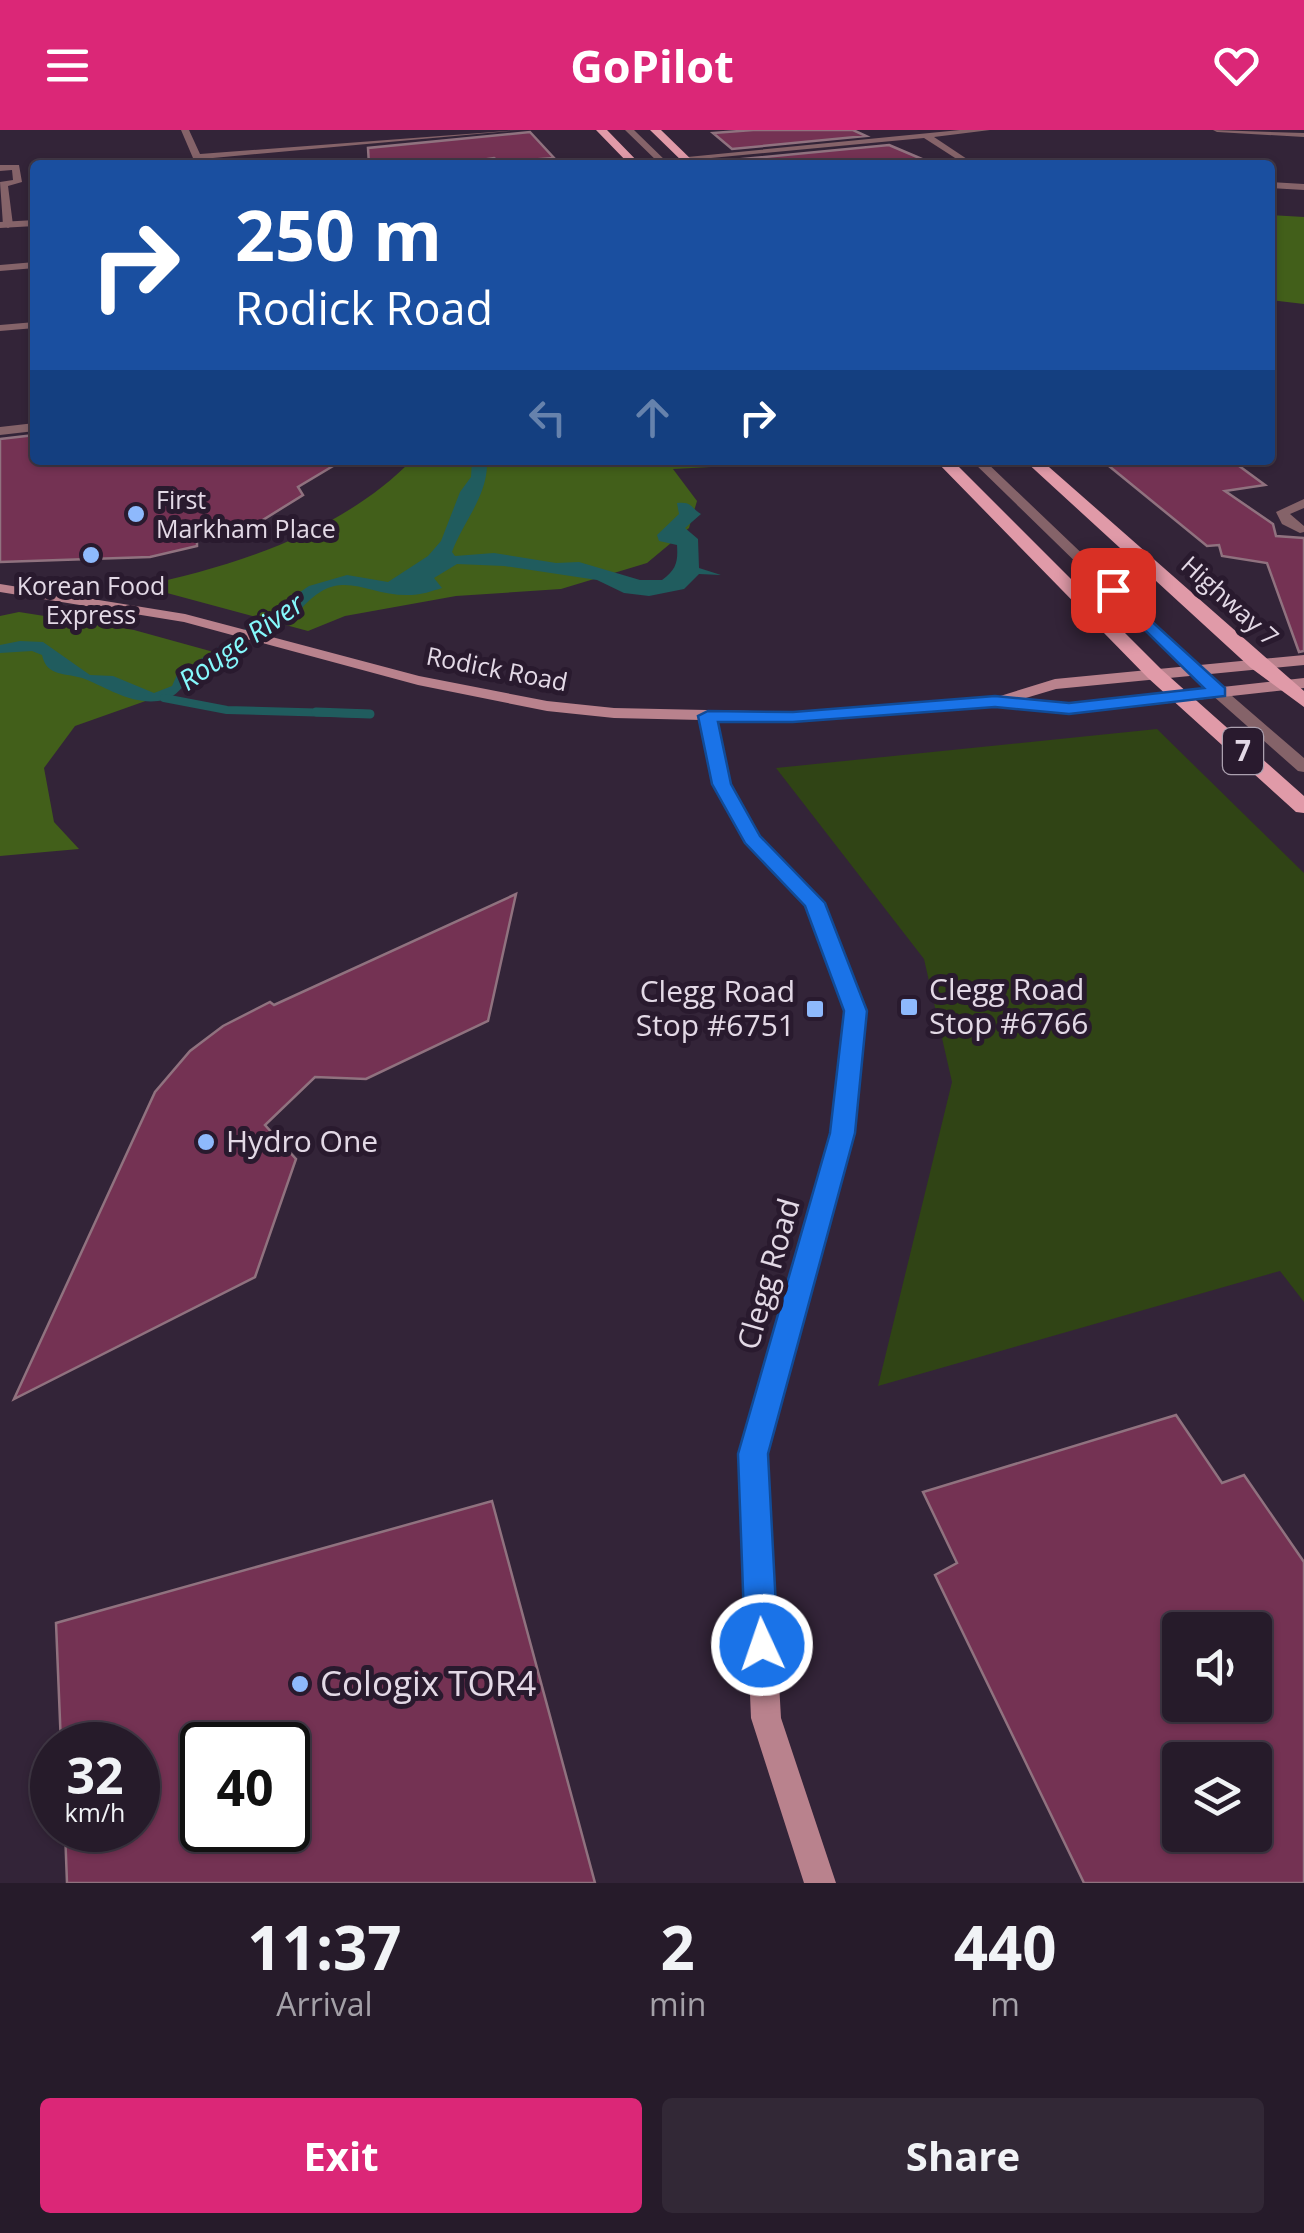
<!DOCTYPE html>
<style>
body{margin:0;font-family:"Open Sans",sans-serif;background:#322836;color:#f1f3f6;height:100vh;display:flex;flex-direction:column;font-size:38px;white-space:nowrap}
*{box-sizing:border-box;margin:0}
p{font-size:32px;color:#a4a1a8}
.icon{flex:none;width:55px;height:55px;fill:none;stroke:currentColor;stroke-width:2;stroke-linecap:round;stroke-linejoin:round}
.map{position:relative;height:1753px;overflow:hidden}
.drawer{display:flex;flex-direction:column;background:#261b2a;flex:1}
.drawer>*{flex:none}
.top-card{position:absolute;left:30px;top:30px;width:1245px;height:305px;border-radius:10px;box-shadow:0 2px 8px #0004,0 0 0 2px #423947;background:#1a4fa0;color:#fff;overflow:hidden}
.controls{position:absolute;left:1162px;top:1482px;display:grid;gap:20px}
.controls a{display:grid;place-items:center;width:110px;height:110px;border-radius:10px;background:#261b2a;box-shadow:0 2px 8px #0004,0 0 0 2px #423947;font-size:50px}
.speed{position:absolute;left:30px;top:1592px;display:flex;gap:20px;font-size:50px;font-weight:700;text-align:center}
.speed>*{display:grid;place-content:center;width:130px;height:130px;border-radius:50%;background:#261b2a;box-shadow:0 2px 8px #0004,0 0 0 2px #423947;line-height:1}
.speed small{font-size:25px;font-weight:400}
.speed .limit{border:5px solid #111;border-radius:15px;background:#fff;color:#111}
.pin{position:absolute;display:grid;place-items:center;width:85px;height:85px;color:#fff;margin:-42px;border-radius:20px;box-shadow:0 5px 15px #0006}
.me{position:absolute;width:110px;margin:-55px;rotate:357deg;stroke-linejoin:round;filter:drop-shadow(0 0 8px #0008)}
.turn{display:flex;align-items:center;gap:35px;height:210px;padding:0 40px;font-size:45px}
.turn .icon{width:130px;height:130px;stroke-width:2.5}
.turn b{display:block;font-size:70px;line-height:85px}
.lanes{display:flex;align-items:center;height:95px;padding:0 40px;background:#0003;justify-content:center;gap:50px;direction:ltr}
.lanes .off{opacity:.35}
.eta{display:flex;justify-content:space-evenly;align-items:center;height:170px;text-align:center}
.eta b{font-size:60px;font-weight:700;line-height:70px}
.cta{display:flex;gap:20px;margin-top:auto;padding:20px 40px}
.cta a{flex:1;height:115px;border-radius:10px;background:#db2777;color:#fff;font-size:40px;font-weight:700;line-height:115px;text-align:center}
.cta a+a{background:#322836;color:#f1f3f6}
header{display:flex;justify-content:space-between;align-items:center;height:130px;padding:0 40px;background:#db2777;color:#fff;font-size:45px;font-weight:700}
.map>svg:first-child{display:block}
</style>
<header><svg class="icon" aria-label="menu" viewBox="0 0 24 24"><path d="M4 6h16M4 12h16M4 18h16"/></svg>GoPilot<svg class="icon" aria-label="heart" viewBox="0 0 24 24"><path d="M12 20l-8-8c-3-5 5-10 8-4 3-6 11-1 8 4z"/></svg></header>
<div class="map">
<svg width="1304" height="1753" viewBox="0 0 1304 1753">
<rect width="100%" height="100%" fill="#332438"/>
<path fill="#304415" d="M 1157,599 L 1304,743 L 1304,1172 L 1280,1141 L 878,1256 L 952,952 L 924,829 L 776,638 Z"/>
<path fill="#425f1a" d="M 1270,85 L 1304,87 L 1304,174 L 1270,170 Z
M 412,330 L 769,330 L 771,334 L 673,339 L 697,371 L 689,398 L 647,433 L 561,459 L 456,466 L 345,486 L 308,501 L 141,456 C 236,436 343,401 412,330 Z
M 19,482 L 134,500 L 239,529 L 171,562 L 75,596 L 44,638 L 54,692 L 79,719 L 0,726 L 0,486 Z"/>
<path fill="#205c5e" d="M 472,330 L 493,331 L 487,336 C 486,368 462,394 452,422 L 455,426 L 494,423 L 556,433 L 579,432 L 640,450 L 662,450 C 677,439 678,431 677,415 L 659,411 L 657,405 L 679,384 L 677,373 C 692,371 691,378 701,384 L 685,398 L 698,409 L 699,438 L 721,445 L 699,444 L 684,459 L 649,466 L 624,463 L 597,450 L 504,436 L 457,434 L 434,448 L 442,458 C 432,461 421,465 411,465 C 365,467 341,434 302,478 C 274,495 209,529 189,550 C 179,560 175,569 158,571 C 131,574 109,559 85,549 C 66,542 47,548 42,525 L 32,521 L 0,523 L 0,515 L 20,511 L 43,512 L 90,545 L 113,546 L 154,563 L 172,556 L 177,545 L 309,456 L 347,445 L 388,452 L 428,426 L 441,411 L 460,362 L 471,347 Z"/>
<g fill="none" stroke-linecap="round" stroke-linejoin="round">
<path stroke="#205c5e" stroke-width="8" d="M 164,568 L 227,580 L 370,584"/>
<path stroke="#205c5e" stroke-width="9" d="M 316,582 L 370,584"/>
</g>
<path fill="#743253" stroke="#90727f" stroke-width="2.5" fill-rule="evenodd" d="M 753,0 L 853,0 L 866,6 L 732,19 L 713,3 Z
M 530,2 L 554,28 L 500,32 L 494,28 L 448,35 L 369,35 L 368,18 Z
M 889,15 L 936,35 L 751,35 L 743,29 Z
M 35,305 L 35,330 L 343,330 L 298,357 L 303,365 L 242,403 L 206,407 L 197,410 L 197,416 L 150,427 L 0,432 L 0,309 Z
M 1147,330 L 1231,330 L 1265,355 L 1225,361 L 1273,394 L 1276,406 L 1304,408 L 1304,521 L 1299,522 L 1267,433 L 1222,426 L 1219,415 L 1207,416 L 1109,336 Z
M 516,764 L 488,891 L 366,949 L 315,947 L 265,995 L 296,1029 L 255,1147 L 14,1269 L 155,962 L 190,921 L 223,896 L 270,872 L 274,875 Z
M 1176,1285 L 1222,1353 L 1244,1345 L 1304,1432 L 1304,1753 L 1084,1753 L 935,1445 L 957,1433 L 923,1362 ZM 1180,1500 L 1255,1500 L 1255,1575 L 1180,1575 ZM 1180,1630 L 1255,1630 L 1255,1705 L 1180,1705 Z
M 492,1371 L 595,1753 L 67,1753 L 65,1700 L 138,1700 L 138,1615 L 61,1615 L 56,1493 ZM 202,1615 L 288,1615 L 288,1700 L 202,1700 Z"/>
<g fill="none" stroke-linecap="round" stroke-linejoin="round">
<path fill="#856369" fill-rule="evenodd" d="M 181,0 L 189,0 L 200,24 L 521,0 L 202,29 L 204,35 L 196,35 Z
M 625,0 L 634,0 L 670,35 L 661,35 Z
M 0,35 L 19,35 L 22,52 L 8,56 L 13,95 L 8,98 L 3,95 L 0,52 L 13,50 L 12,40 L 0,41 Z
M 35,132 L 35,138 L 0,141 L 0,135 Z
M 35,192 L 35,198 L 0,201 L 0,195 Z
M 35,293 L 35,301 L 0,305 L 0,297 Z
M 971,330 L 984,330 L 1224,559 L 1304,628 L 1304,642 L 1298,641 L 1212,565 Z
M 1304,369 L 1304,378 L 1290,384 L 1304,396 L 1304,402 L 1300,403 L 1282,394 L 1276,382 Z"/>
<path fill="#856369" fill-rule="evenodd" d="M 960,0 L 990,0 L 934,7 L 976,35 L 966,35 L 924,8 L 637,35 L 606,35 Z
M 1213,0 L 1304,3 L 1304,7 L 1217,2 Z
M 1270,52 L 1304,54 L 1304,60 L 1270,58 Z
M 35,90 L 35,96 L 0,98 L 0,92 Z"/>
<path fill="#b9828d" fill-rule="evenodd" d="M 0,454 L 185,484 L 419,546 L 547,571 L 614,578 L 793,582 L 997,567 L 1055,549 L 1304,525 L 1304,535 L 1056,559 L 1019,570 L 1069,574 L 1304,548 L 1304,558 L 1069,584 L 995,577 L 793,592 L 717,590 L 730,654 L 759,706 L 823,773 L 866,881 L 853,1003 L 766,1324 L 781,1588 L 836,1753 L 804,1753 L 751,1588 L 740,1324 L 831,1003 L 846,881 L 806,775 L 746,713 L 714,654 L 701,590 L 614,588 L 547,581 L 418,555 L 184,492 L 0,462 Z"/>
<path fill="#e09aa8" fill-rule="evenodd" d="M 596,0 L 607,0 L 641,35 L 630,35 Z
M 650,0 L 661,0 L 697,35 L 686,35 Z
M 935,330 L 952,330 L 1162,540 L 1304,666 L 1304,683 L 1296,682 L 1148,548 Z
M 1024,330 L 1041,330 L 1304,561 L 1304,577 L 1251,538 Z"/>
</g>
<path fill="#1a73e8" stroke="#114b97" stroke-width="2.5" d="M 1113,456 L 1225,558 L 1225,566 L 1069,584 L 995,577 L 793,592 L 718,592 L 731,654 L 760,706 L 825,773 L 867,881 L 855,1003 L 768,1324 L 778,1515 L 773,1526 L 762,1530 L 750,1526 L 745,1515 L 738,1324 L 830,1003 L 844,881 L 805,776 L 745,713 L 712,654 L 698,586 L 708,581 L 793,582 L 995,566 L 1069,573 L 1204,558 L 1108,464 L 1108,457 Z"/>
<g fill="#8eb9fc" stroke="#291a2e" stroke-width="4">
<circle cx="136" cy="384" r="10"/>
<circle cx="91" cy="425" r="10"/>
<rect x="899" y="867" width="20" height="20" rx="5"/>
<rect x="805" y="869" width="20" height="20" rx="5"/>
<circle cx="206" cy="1012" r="10"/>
<circle cx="300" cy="1554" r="10"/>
</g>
<g text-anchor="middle" stroke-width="10" stroke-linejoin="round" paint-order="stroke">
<g font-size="25" fill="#e3d9e6" stroke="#291a2e" text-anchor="start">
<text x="156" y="379">First<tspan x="156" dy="29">Markham Place</tspan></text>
<text x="91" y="465" text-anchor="middle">Korean Food<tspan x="91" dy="29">Express</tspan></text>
</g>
<g font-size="25" fill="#e3d9e6" stroke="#291a2e">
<text transform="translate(1230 471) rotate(42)" y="9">Highway 7</text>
<text transform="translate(497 539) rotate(11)" y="9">Rodick Road</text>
</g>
<g font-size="28" font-style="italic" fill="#85f9fc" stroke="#291a2e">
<text transform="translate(241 512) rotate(-35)" y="10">Rouge River</text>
</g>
<rect fill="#291a2e" stroke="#aba0af" stroke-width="2.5" x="1223" y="598" width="40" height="46" rx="8"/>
<g font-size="28" font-weight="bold" fill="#e3d9e6">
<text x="1243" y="631">7</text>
</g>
<g font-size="30" fill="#e3d9e6" stroke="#291a2e" text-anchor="start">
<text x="929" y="870">Clegg Road<tspan x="929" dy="34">Stop #6766</tspan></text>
<text x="795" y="872" text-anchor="end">Clegg Road<tspan x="795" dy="34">Stop #6751</tspan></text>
<text x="226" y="1022">Hydro One</text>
</g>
<g font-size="30" fill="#e3d9e6" stroke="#291a2e">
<text transform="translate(769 1144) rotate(-74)" y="10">Clegg Road</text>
</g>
<g font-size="35" fill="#e3d9e6" stroke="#291a2e" text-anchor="start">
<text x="320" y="1566">Cologix TOR4</text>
</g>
</g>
</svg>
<div class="controls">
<a><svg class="icon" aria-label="sound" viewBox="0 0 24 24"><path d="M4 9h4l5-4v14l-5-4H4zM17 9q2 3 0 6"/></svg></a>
<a><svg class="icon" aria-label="layers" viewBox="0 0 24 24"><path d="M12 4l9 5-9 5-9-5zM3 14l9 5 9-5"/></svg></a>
</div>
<div class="speed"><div>32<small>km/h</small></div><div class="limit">40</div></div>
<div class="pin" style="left:1113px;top:460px;background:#d93025"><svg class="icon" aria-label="arrive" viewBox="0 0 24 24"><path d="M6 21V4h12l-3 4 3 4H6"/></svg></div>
<svg class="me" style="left:762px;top:1515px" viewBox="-20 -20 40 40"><circle r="17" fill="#1a73e8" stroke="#fff" stroke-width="3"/><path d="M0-11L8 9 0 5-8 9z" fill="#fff"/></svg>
<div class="top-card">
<div class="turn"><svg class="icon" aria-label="right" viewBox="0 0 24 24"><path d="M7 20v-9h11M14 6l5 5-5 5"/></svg><div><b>250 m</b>Rodick Road</div></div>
<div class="lanes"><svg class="icon off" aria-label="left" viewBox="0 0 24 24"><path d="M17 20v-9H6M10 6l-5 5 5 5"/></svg><svg class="icon off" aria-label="ahead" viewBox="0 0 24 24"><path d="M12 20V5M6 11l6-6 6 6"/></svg><svg class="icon" aria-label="right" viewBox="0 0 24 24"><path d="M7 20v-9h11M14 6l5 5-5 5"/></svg></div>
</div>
</div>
<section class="drawer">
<div class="eta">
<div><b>11:37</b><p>Arrival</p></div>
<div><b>2</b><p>min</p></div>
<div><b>440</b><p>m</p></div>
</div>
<div class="cta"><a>Exit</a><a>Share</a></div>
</section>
